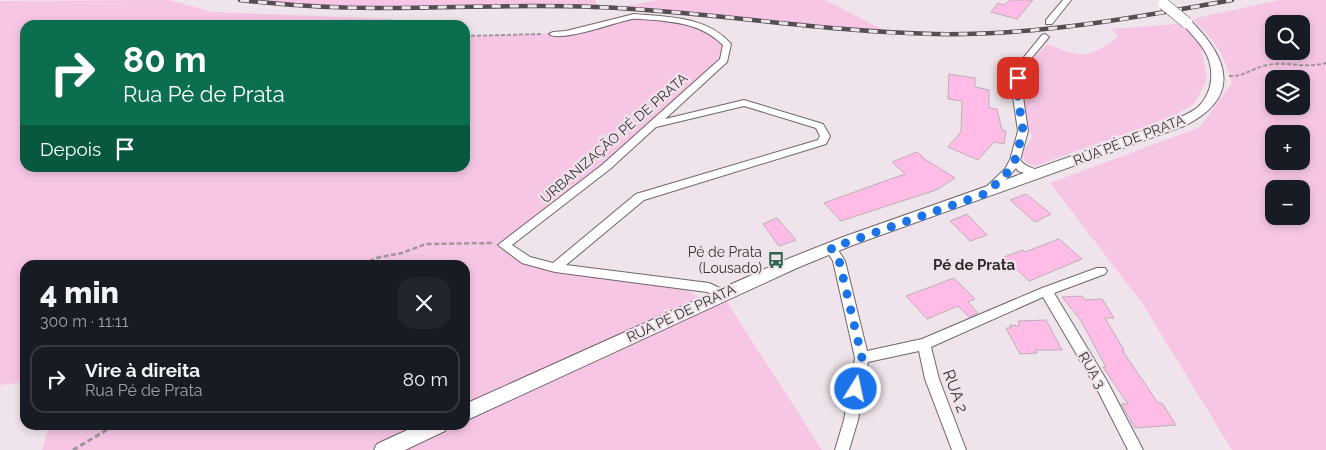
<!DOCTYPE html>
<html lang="pt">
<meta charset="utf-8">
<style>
body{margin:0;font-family:Raleway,sans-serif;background:#20242c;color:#f1f3f6;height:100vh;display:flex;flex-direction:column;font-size:19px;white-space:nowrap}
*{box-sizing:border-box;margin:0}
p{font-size:16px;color:#9ea1a6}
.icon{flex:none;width:28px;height:28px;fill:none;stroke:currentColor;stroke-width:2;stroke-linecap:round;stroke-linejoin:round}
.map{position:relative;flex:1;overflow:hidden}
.sheet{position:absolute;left:20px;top:260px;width:450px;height:170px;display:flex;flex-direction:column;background:#171b24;border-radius:15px;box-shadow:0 2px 8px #0003}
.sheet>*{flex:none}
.top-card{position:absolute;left:20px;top:20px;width:450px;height:152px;border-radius:15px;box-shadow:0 2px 8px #0003;background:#0b6e4f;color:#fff;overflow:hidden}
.tools{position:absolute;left:1265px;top:15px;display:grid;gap:10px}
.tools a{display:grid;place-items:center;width:45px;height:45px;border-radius:10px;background:#171b24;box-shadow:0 2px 8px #0003;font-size:25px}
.pin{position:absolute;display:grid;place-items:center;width:42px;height:42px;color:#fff;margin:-21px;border-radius:10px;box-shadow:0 2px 8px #0006}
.me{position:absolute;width:55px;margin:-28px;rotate:10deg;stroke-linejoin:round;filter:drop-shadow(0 0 4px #0008)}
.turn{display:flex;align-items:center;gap:18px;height:105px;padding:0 20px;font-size:22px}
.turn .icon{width:65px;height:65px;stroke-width:2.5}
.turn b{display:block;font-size:35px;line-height:42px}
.then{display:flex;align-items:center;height:48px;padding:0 20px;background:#0003;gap:10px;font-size:19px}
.round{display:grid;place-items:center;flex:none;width:52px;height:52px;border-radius:15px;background:#20242c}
.head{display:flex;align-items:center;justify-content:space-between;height:85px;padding:0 20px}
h1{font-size:30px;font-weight:800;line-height:38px}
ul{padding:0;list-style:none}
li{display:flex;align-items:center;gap:15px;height:68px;margin:0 10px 8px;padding:0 10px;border:2px solid #363941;border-radius:15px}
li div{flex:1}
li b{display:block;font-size:19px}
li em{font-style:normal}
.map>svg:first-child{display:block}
</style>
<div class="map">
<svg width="1326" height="450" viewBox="0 0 1326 450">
<rect width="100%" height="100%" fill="#efe4eb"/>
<path fill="#f7c6e4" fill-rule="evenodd" d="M 169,0 L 213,12 L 392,19 L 391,25 L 25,25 L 25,168 L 465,168 L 465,36 L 566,33 L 634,16 L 686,21 L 727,44 L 724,60 L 606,167 L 504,245 L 526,260 L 677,284 L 700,298 L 465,406 L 465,265 L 25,265 L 25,382 L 0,385 L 0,1 Z
M 240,0 L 595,0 L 598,7 L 522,6 L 335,7 Z
M 657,0 L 825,0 L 888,32 L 693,13 L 618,8 Z
M 1279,0 L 1326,0 L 1326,450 L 1232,450 L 1142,303 L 1050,183 L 1200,127 L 1232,83 C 1222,50 1217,43 1192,19 ZM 1274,24 L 1301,24 L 1301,51 L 1274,51 ZM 1274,79 L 1301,79 L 1301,106 L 1274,106 ZM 1274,134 L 1301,134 L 1301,161 L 1274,161 ZM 1274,189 L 1301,189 L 1301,216 L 1274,216 Z
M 1177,24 L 1187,27 L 1201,45 L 1207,80 L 1194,104 L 1171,117 L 1035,166 L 1027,163 L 1021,155 L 1032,137 L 1017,90 L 1027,65 L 1047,44 C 1085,58 1084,60 1118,37 L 1112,29 Z
M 722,294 L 822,450 L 384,450 L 438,425 L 465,425 L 465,413 Z
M 49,425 L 424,425 L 370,450 L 42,450 Z"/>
<path fill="#ffbce7" stroke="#bab0b6" d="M 1010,0 L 1033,0 L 1017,19 L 991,12 L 998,3 L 1004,5 Z
M 949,74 L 975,78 L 975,87 L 989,90 L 989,108 L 997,109 L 1002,130 L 1006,131 L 1004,144 L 994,142 L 978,160 L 948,147 L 961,132 L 962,101 L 948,99 Z
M 917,152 L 926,160 L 955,178 L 936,190 L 841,221 L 824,203 L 905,174 L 892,162 Z
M 1026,194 L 1051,214 L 1035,222 L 1010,200 Z
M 967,214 L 987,235 L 970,241 L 950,221 Z
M 777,218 L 796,240 L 779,246 L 763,224 Z
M 1059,239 L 1082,259 L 1029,281 L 1004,257 L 1023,250 L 1025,252 Z
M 954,278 L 975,299 L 968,302 L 978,313 L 969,317 L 958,306 L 927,319 L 906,296 Z
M 1082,296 L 1085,300 L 1102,299 L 1114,318 L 1105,318 L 1124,350 L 1122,350 L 1158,403 L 1162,403 L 1176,425 L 1135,428 L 1121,404 L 1128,404 L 1103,367 L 1106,367 L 1080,319 L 1062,297 Z
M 1046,320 L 1062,350 L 1035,350 L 1037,353 L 1020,354 L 1006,328 L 1011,328 L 1010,325 L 1020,326 L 1018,321 Z"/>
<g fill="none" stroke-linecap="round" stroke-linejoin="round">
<g stroke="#6f666b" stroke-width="2">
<path id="minor" d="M 1063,0 L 1071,0 L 1052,24 L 1046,24 L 1046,20 Z
M 634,14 C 668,17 707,16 731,44 L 727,62 L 665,119 L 744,100 L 823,124 L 830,136 L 826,144 L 644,200 L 566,265 L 709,283 L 726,291 L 728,294 L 726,297 L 722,299 L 707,292 L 555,272 L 522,263 L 498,245 L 602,165 L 720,59 L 723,45 C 702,25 682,23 655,20 C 647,20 639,18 632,19 C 616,22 560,43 549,34 L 553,32 L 566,31 ZM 744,106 L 816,128 L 820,136 L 818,140 L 636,194 L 553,263 L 530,257 L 512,245 L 610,169 L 656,127 Z
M 1045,34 L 1049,37 L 1024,67 L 1022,90 L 1028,131 L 1020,160 C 1027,169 1036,167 1042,174 L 1037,177 L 1018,171 L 1016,168 L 992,195 L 984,195 L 983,192 L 984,189 L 1005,169 L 1010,160 L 1018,131 L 1012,90 L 1016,67 L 1042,35 Z
M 831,244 L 835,245 L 845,261 L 867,351 L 922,339 L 1042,288 L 1097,268 L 1105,268 L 1107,271 L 1105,274 L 1054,293 L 1107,381 L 1143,450 L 1128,450 L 1097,389 L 1043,297 L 931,347 L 939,379 L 966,450 L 952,450 L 925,379 L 919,351 L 868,362 L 858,420 L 849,450 L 835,450 L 844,420 L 855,358 L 833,261 L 825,248 L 827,245 Z"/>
</g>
<g stroke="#6f666b" stroke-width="2">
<path id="tertiary" d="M 1187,20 L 1191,21 C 1230,60 1241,98 1184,126 L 853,245 L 797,268 L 465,421 L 465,404 L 785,260 L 843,237 L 1174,120 C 1182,116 1191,113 1198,107 C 1214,92 1215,67 1204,50 C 1198,40 1189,32 1182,23 Z
M 418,425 L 448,425 L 445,431 L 405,450 L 374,450 L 377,444 Z"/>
</g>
<path stroke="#9f969b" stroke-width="2" stroke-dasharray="4 2" stroke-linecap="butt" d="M 465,36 L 543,34
M 1229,76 C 1243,77 1253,68 1267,65 C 1287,61 1306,69 1326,63"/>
<path stroke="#9f969b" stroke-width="2.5" stroke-dasharray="5 2.5" stroke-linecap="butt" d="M 363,265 L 376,258 L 402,253 L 426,244 L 493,243"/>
<path stroke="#9f969b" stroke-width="3" stroke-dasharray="5.5 3" stroke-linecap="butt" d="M 73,450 L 115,425"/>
<use href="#minor" fill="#fff" fill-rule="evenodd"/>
<use href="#tertiary" fill="#fff" fill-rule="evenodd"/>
<g stroke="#554f53" stroke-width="4.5">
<path id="rail" d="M 240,0 C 285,5 330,8 375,8 C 448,8 522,4 595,7 C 708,11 821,32 934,34 C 1035,36 1134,18 1232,0"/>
</g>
<use href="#rail" stroke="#efe4eb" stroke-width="3" stroke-dasharray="9" stroke-linecap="butt"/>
<g stroke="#6f666b" stroke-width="12" stroke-linecap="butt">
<path id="tertiary-bridge" d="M 1164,4 L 1187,23"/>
</g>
<use href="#tertiary-bridge" stroke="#fff" stroke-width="11"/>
</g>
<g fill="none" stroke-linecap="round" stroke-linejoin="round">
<path stroke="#1a73e8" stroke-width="9" stroke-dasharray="0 16.2" d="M 856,389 L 862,358 L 839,260 L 831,248 L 987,193 L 1009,171 L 1015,160 L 1023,131 L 1017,90 L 1018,78"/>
</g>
<defs>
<g id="bus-bare" transform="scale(1.35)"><path d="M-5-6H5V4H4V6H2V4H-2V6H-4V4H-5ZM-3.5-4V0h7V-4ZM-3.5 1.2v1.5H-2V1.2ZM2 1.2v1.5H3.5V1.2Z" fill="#2f644a" stroke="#efe4eb" stroke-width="2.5" paint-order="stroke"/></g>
</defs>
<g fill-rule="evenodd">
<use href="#bus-bare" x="776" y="260"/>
</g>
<g text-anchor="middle" stroke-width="4.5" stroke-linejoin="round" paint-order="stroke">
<g font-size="14" fill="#383336" stroke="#efe4eb">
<text transform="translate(614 138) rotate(-41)" y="5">URBANIZAÇÃO PÉ DE PRATA</text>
<text transform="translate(1129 140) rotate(-21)" y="5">RUA PÉ DE PRATA</text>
<text transform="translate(681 313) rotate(-25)" y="5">RUA PÉ DE PRATA</text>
<text transform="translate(1092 370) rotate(60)" y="5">RUA 3</text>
</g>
<g font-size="14" fill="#383336" stroke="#efe4eb" text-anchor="end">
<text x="762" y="257">Pé de Prata<tspan x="762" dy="16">(Lousado)</tspan></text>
</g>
<g font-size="15" font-weight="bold" fill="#322a2f" stroke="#efe4eb">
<text x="974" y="270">Pé de Prata</text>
</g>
<g font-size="16" fill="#383336" stroke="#efe4eb">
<text transform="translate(956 391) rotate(70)" y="6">RUA 2</text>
</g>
</g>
</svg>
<div class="tools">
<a><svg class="icon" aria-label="search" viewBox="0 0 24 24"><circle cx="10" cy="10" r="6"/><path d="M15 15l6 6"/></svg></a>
<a><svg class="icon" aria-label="layers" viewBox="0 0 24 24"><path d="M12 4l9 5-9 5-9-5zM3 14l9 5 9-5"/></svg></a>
<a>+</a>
<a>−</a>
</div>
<div class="pin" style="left:1018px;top:78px;background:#d93025"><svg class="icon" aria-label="arrive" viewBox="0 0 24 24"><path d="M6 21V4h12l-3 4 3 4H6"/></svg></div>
<svg class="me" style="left:856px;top:389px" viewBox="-20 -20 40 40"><circle r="17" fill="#1a73e8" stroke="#fff" stroke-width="3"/><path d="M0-11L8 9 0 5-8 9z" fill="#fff"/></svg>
<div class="top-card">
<div class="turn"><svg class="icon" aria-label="right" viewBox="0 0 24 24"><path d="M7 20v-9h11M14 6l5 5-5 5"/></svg><div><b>80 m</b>Rua Pé de Prata</div></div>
<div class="then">Depois<svg class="icon" aria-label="arrive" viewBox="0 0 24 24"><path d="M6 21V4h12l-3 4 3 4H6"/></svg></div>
</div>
<section class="sheet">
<div class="head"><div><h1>4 min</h1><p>300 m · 11:11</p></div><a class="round"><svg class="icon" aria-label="close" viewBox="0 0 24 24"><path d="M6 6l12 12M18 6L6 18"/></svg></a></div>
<ul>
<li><svg class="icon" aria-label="right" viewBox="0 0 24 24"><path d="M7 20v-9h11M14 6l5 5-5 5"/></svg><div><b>Vire à direita</b><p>Rua Pé de Prata</p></div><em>80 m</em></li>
</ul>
</section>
</div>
